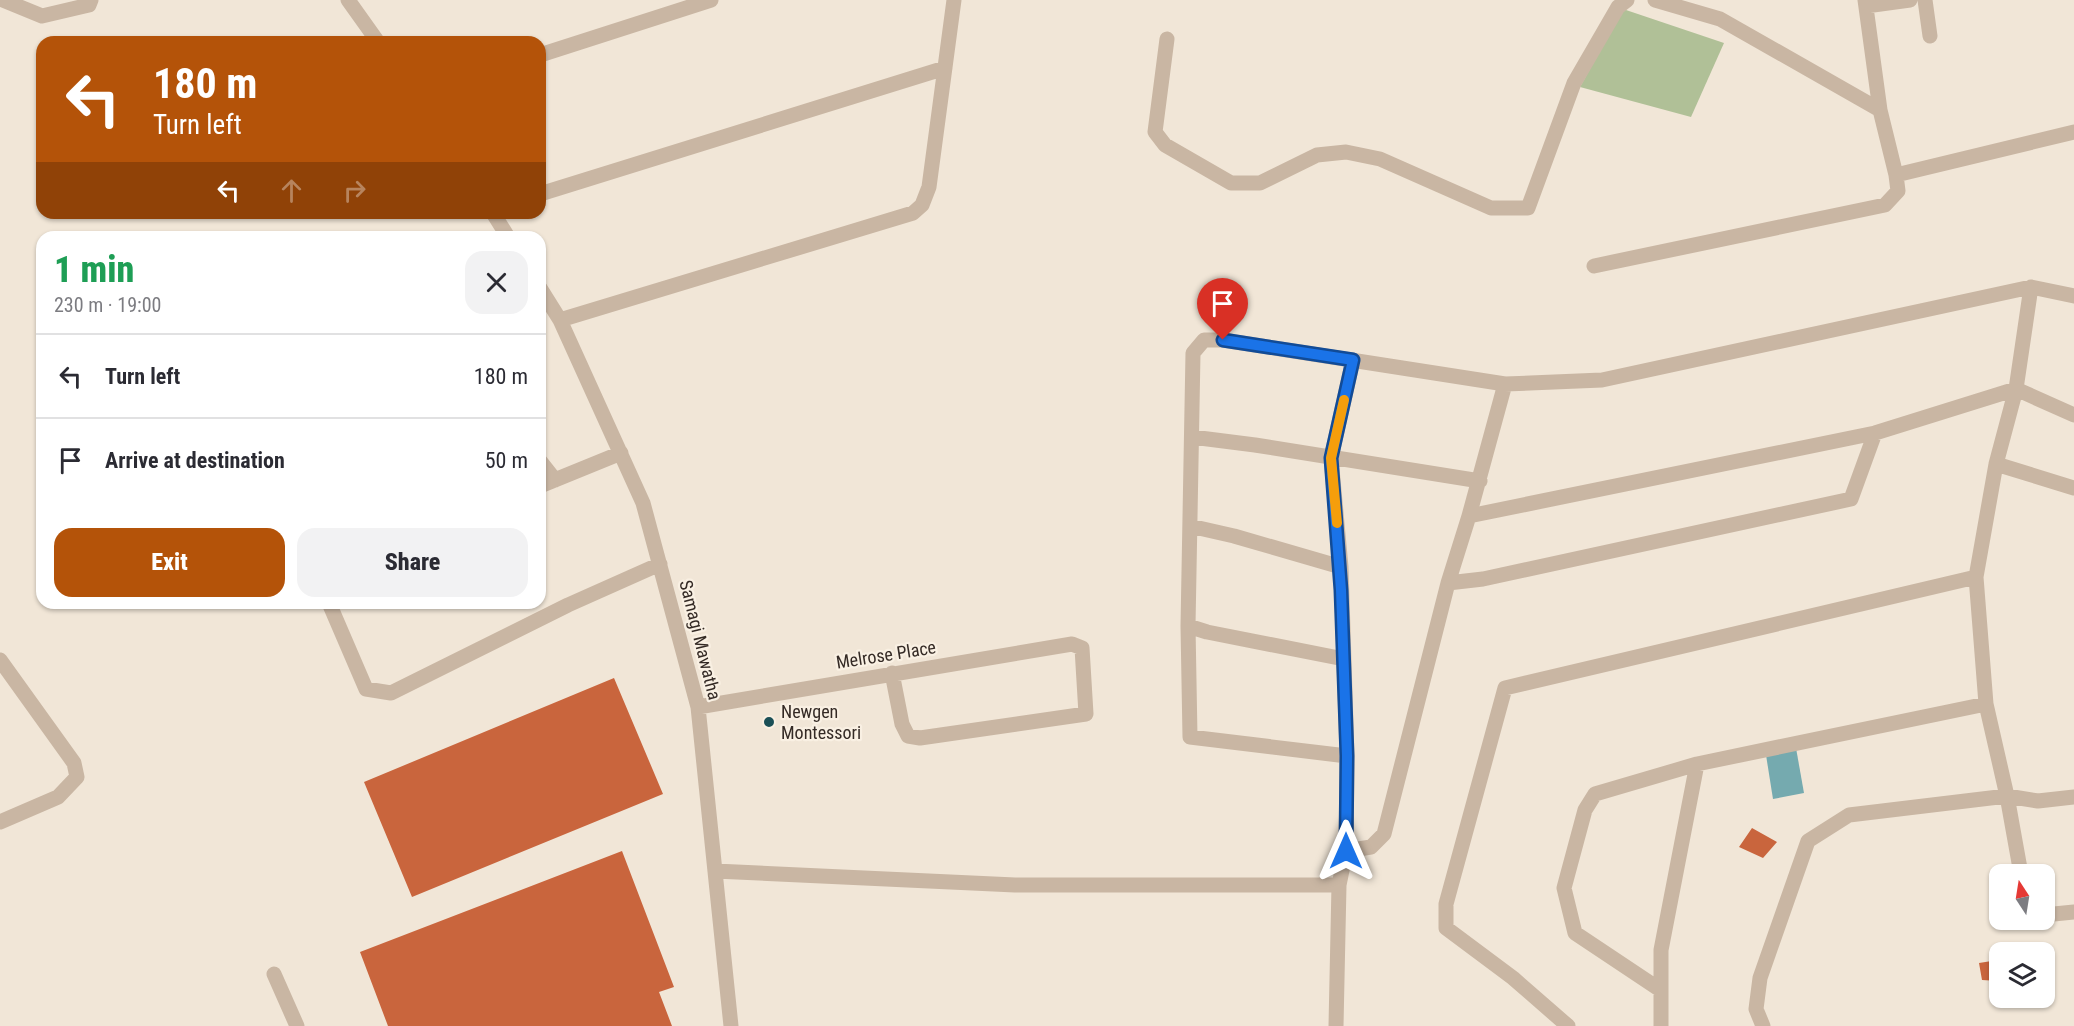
<!DOCTYPE html>
<meta charset="utf-8">
<style>
body{margin:0;font-family:"Roboto Condensed",sans-serif;background:#f2f2f3;color:#2b2b33;height:100vh;display:flex;flex-direction:column;font-size:22px;white-space:nowrap}
*{box-sizing:border-box;margin:0}
p{font-size:20px;color:#7c7c81}
.icon{flex:none;width:33px;height:33px;fill:none;stroke:currentColor;stroke-width:2;stroke-linecap:round;stroke-linejoin:round}
.map{position:relative;flex:1;overflow:hidden}
.sheet{position:absolute;left:36px;top:231px;width:510px;height:378px;display:flex;flex-direction:column;background:#fff;border-radius:18px;box-shadow:0 2px 4px #0004}
.sheet>*{flex:none}
.hud{position:absolute;left:36px;top:36px;width:510px;height:183px;border-radius:18px;box-shadow:0 2px 4px #0004;background:#b45309;color:#fff;overflow:hidden}
.needle{width:39px;rotate:348deg}
.tools{position:absolute;left:1989px;top:864px;display:grid;gap:12px}
.tools a{display:grid;place-items:center;width:66px;height:66px;border-radius:12px;background:#fff;box-shadow:0 2px 4px #0004;font-size:30px}
.pin{position:absolute;display:grid;place-items:center;width:51px;height:51px;color:#fff;margin:-62px -26px;border-radius:50% 50% 50% 0;rotate:-45deg;box-shadow:0 0 6px #0007}
.pin .icon{rotate:45deg}
.me{position:absolute;width:66px;margin:-33px;rotate:0deg;stroke-linejoin:round;filter:drop-shadow(0 0 4px #0008)}
.turn{display:flex;align-items:center;gap:21px;height:126px;padding:0 18px;font-size:27px}
.turn .icon{width:78px;height:78px;stroke-width:2.5}
.turn b{display:block;font-size:42px;line-height:51px}
.lanes{display:flex;align-items:center;height:57px;padding:0 18px;background:#0003;justify-content:center;gap:30px;direction:ltr}
.lanes .off{opacity:.35}
.round{display:grid;place-items:center;flex:none;width:63px;height:63px;border-radius:18px;background:#f2f2f3}
.overview{display:flex;align-items:center;justify-content:space-between;height:102px;padding:0 18px}
h1{font-size:36px;font-weight:800;line-height:45px;color:#1e9e55}
.primary-button{display:flex;gap:12px;margin-top:auto;padding:12px 18px}
.primary-button a{flex:1;height:69px;border-radius:18px;background:#b45309;color:#fff;font-size:24px;font-weight:800;line-height:69px;text-align:center}
.primary-button a+a{background:#f2f2f3;color:#2b2b33}
ul{padding:0;list-style:none}
li{display:flex;align-items:center;gap:18px;height:84px;padding:0 18px;border-top:2px solid #e1e1e2}
li div{flex:1}
li b{display:block;font-size:22px}
li em{font-style:normal}
.map>svg:first-child{display:block}
</style>
<div class="map">
<svg width="2074" height="1026" viewBox="0 0 2074 1026">
<rect width="100%" height="100%" fill="#f1e6d7"/>
<path fill="#b0c097" d="M 1623,9 L 1724,43 L 1691,117 L 1580,87 Z"/>
<path fill="#75aaaf" d="M 1796,748 L 1804,793 L 1773,799 L 1766,755 Z"/>
<path fill="#c9653d" d="M 614,678 L 663,794 L 412,897 L 364,782 Z
M 1752,828 L 1777,842 L 1763,858 L 1739,847 Z
M 622,851 L 674,987 L 659,992 L 672,1026 L 388,1026 L 360,952 Z
M 1998,960 L 1999,981 L 1982,980 L 1979,963 Z"/>
<g fill="none" stroke-linecap="round" stroke-linejoin="round">
<path stroke="#c9b6a3" stroke-width="15" d="M 3,0 L 42,16 L 89,5 L 91,0
M 348,0 L 378,42
M 1655,0 L 1720,19 L 1880,110
M 1865,0 L 1880,110 L 1896,175 L 2074,132
M 1925,0 L 1930,36
M 1866,6 L 1910,0
M 1167,39 L 1155,132 L 1165,145 L 1231,183 L 1260,183 L 1317,155 L 1346,152 L 1380,159 L 1491,208 L 1528,208 L 1574,83 L 1618,7 L 1627,0
M 540,55 L 711,0
M 540,194 L 945,68
M 493,213 L 508,237
M 1594,266 L 1885,205 L 1898,191 L 1896,175
M 2031,287 L 2016,389 L 2074,415
M 540,288 L 560,320 L 643,503 L 698,707 L 731,1026
M 560,320 L 913,213 L 922,205 L 929,187 L 954,0
M 1192,437 L 1255,445 L 1480,481
M 540,461 L 555,480
M 1996,464 L 2074,488
M 540,486 L 621,453
M 1469,516 L 1505,384
M 1190,526 L 1234,536 L 1341,567
M 1448,583 L 1483,579 L 1851,499 L 1875,433
M 329,603 L 366,689 L 391,693 L 568,605 L 660,564
M 1188,626 L 1207,632 L 1344,659
M 0,660 L 74,763 L 77,777 L 58,797 L 0,822
M 1986,704 L 2007,796 L 2021,874
M 698,707 L 1072,644 L 1082,648 L 1086,714 L 920,738 L 908,736 L 902,724 L 892,673
M 1347,756 L 1190,737 L 1188,626 L 1193,353 L 1204,340 L 1223,340 L 1505,384 L 1602,380 L 2031,287 L 2074,296
M 1346,851 L 1371,847 L 1384,834 L 1448,583 L 1469,516 L 1875,433 L 2016,389
M 715,871 L 1015,885 L 1339,885
M 2044,915 L 2074,912
M 274,974 L 297,1026
M 1659,989 L 1575,933 L 1564,888 L 1585,810 L 1595,794 L 1697,764 L 1986,704 L 1976,577 L 1996,464 L 2016,389
M 1336,1026 L 1339,885 L 1346,851 L 1347,756 L 1341,567 L 1331,458 L 1353,360
M 1568,1026 L 1513,978 L 1446,928 L 1446,904 L 1505,688 L 1976,577
M 1661,1026 L 1661,950 L 1697,764
M 1763,1026 L 1756,1009 L 1760,978 L 1808,841 L 1849,815 L 2007,796 L 2038,801 L 2074,797"/>
</g>
<g fill="none" stroke-linecap="round" stroke-linejoin="round">
<g stroke="#114b97" stroke-width="15">
<path id="route" d="M 1223,340 L 1353,360 L 1331,458 L 1341,590 L 1347,756 L 1346,851"/>
</g>
<use href="#route" stroke="#1a73e8" stroke-width="10"/>
<path stroke="#f59e0b" stroke-width="10" d="M 1337,523 L 1331,458 L 1344,400"/>
</g>
<circle fill="#1a4f56" stroke="#f9f0e3" stroke-width="2" cx="769" cy="722" r="6"/>
<g text-anchor="middle" stroke-width="4.5" stroke-linejoin="round" paint-order="stroke">
<g font-size="18" fill="#342a25" stroke="#f9f0e3">
<text transform="translate(700 640) rotate(76)" y="6">Samagi Mawatha</text>
<text transform="translate(886 655) rotate(-9)" y="6">Melrose Place</text>
</g>
<g font-size="18" fill="#342a25" stroke="#f9f0e3" text-anchor="start">
<text x="781" y="718">Newgen<tspan x="781" dy="21">Montessori</tspan></text>
</g>
</g>
</svg>
<div class="tools">
<a><svg class="needle" viewBox="-14 -14 28 28"><path d="M0-13l5 13h-10z" fill="#e53935"/><path d="M0 13l5-13h-10z" fill="#7c7c81"/></svg></a>
<a><svg class="icon" aria-label="layers" viewBox="0 0 24 24"><path d="M12 4l9 5-9 5-9-5zM3 14l9 5 9-5"/></svg></a>
</div>
<div class="pin" style="left:1223px;top:340px;background:#d93025"><svg class="icon" aria-label="arrive" viewBox="0 0 24 24"><path d="M6 21V4h12l-3 4 3 4H6"/></svg></div>
<svg class="me" style="left:1346px;top:851px" viewBox="-20 -20 40 40"><path d="M0-17L14 15 0 8-14 15z" fill="#1a73e8" stroke="#fff" stroke-width="4"/></svg>
<div class="hud">
<div class="turn"><svg class="icon" aria-label="left" viewBox="0 0 24 24"><path d="M17 20v-9H6M10 6l-5 5 5 5"/></svg><div><b>180 m</b>Turn left</div></div>
<div class="lanes"><svg class="icon" aria-label="left" viewBox="0 0 24 24"><path d="M17 20v-9H6M10 6l-5 5 5 5"/></svg><svg class="icon off" aria-label="ahead" viewBox="0 0 24 24"><path d="M12 20V5M6 11l6-6 6 6"/></svg><svg class="icon off" aria-label="right" viewBox="0 0 24 24"><path d="M7 20v-9h11M14 6l5 5-5 5"/></svg></div>
</div>
<section class="sheet">
<div class="overview"><div><h1>1 min</h1><p>230 m · 19:00</p></div><a class="round"><svg class="icon" aria-label="close" viewBox="0 0 24 24"><path d="M6 6l12 12M18 6L6 18"/></svg></a></div>
<ul>
<li><svg class="icon" aria-label="left" viewBox="0 0 24 24"><path d="M17 20v-9H6M10 6l-5 5 5 5"/></svg><div><b>Turn left</b></div><em>180 m</em></li>
<li><svg class="icon" aria-label="arrive" viewBox="0 0 24 24"><path d="M6 21V4h12l-3 4 3 4H6"/></svg><div><b>Arrive at destination</b></div><em>50 m</em></li>
</ul>
<div class="primary-button"><a>Exit</a><a>Share</a></div>
</section>
</div>
